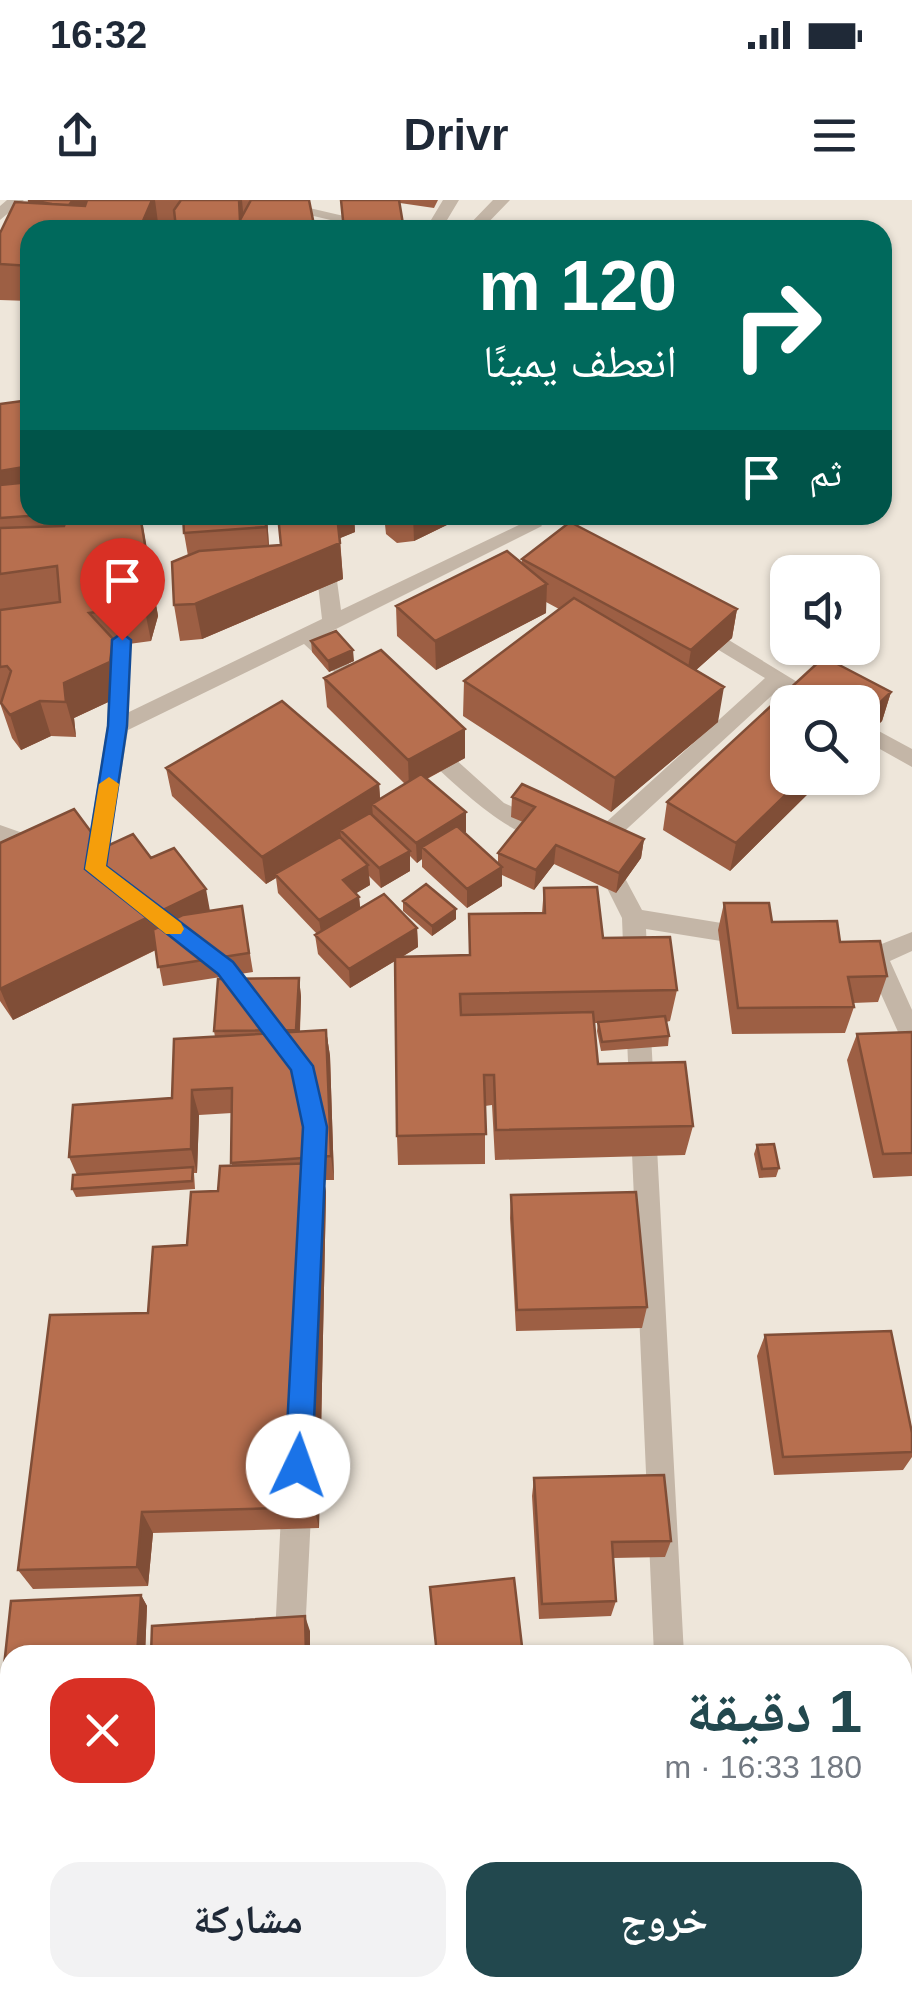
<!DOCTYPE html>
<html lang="ar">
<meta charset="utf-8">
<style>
body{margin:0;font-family:Helvetica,"Noto Naskh Arabic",sans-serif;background:#f2f2f3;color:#1f2937;direction:rtl;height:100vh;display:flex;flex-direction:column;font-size:38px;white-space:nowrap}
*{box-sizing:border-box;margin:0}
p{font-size:32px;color:#747a83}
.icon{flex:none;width:55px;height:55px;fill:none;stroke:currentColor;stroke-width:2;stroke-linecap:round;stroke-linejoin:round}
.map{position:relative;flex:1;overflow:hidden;direction:ltr}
.panel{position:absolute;left:0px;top:1445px;width:912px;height:352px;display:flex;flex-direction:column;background:#fff;border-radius:30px 30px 0 0;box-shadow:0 2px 8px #0004;direction:rtl}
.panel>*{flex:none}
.banner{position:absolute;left:20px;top:20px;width:872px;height:305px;border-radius:30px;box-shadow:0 2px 8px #0004;direction:rtl;background:#00695c;color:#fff;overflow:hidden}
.fabs{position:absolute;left:770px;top:355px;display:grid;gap:20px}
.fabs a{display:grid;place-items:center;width:110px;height:110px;border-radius:20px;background:#fff;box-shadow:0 2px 8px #0004;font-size:50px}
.pin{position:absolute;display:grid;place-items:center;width:85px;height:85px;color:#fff;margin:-102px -42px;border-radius:50% 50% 50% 0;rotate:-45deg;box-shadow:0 0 10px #0007}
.pin .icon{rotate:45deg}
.me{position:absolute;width:110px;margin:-55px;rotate:3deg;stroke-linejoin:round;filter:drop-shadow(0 0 8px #0008)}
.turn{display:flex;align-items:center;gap:35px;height:210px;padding:0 50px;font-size:45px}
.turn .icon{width:130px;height:130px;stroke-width:2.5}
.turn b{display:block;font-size:70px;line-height:85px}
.then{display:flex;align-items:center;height:95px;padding:0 50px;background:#0003;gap:20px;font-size:38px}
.round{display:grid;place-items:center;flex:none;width:105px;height:105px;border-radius:30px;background:#f2f2f3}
.overview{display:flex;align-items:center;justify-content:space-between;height:170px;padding:0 50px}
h1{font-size:60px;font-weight:700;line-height:75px;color:#22484e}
.cta{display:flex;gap:20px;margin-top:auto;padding:20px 50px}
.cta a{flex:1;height:115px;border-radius:30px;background:#22484e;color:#fff;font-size:40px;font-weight:700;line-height:115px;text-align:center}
.cta a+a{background:#f2f2f3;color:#1f2937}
.status{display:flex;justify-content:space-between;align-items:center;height:70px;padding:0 50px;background:#fff;direction:ltr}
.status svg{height:28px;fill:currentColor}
header{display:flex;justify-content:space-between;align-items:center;height:130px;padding:0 50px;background:#fff;font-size:45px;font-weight:700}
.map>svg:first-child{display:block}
</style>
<div class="status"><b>16:32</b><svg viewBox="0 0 49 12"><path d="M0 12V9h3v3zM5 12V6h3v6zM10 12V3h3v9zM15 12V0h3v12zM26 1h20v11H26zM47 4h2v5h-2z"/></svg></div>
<header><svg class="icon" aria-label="menu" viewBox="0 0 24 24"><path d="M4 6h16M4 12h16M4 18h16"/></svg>Drivr<svg class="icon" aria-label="share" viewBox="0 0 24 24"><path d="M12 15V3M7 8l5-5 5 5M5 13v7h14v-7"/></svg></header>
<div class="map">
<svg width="912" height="1796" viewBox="0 0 912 1796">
<rect width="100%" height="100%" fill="#eee6da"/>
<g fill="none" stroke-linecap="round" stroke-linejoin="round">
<path fill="#c4b6a7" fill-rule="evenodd" d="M 7,0 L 24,0 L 0,20 L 0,6 Z
M 245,0 L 275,0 L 404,30 L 373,30 Z
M 443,0 L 459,0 L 441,30 L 425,30 Z
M 493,0 L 510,0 L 481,30 L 464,30 Z
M 310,315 L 328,315 L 341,410 L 525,322 L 539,322 L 542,326 L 320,437 L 374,486 L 377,491 L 374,496 L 360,496 L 304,444 L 128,530 L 106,669 L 103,675 L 87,675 L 84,669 L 107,526 L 111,411 L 121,404 L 131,411 L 129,512 L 322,419 Z
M 696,420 L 830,502 L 805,502 L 780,488 L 604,650 L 611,652 L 642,710 L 752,728 L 764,737 L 752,746 L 646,729 L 648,771 L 644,778 L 628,778 L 624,771 L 622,718 L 592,658 L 595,652 L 581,649 L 578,643 L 581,637 L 592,635 L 765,478 L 689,432 L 686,427 Z
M 862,522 L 912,549 L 912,567 L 862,539 Z
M 426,537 L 434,540 L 504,603 L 558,628 L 561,634 L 558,640 C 520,651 445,575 418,550 L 415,545 Z
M 0,625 L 51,643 L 54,649 L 43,657 L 0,642 Z
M 912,732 L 912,751 L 890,761 L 912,810 L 912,846 L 903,843 L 868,765 L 843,760 L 839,753 L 843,746 L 874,747 Z
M 638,806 L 647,809 L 650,816 L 684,1455 L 654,1455 L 626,816 L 629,809 Z
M 297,1281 L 307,1285 L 312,1295 L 304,1455 L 274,1455 L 282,1295 L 287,1285 Z
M 668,1788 L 702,1788 L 703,1796 L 669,1796 Z"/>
</g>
<path fill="#9d5f44" d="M 28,0 L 309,0 L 315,30 L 176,30 L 176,23 L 159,22 L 159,30 L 30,30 L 30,101 L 0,100 L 0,33 L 28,3 Z
M 341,0 L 438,0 L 434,8 L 400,3 L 404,30 L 343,30 Z
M 0,204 L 30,315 L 141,315 L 158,416 L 151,441 L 114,446 L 121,475 L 119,497 L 74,518 L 76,537 L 51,536 L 21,550 L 12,538 L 0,503 Z
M 267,315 L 269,346 L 281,345 L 278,315 L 354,315 L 355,332 L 340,338 L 343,379 L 202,439 L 180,441 L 174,405 L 188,356 L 184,333 Z
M 384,315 L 453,315 L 453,322 L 414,341 L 397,343 L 386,334 Z
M 522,359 L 737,409 L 732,438 L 696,470 L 718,522 L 611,612 L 463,516 L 464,481 L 559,409 L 546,402 L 546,413 L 436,470 L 397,436 L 396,406 L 522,363 Z
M 311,441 L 354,461 L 329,472 L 312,452 Z
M 824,457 L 891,492 L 882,521 L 862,540 L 862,502 L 788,502 L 788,578 L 824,578 L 730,671 L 663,630 L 667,602 Z
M 324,478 L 465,558 L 427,579 L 466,612 L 466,632 L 464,633 L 498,663 L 498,653 L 523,622 L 511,617 L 512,597 L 644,639 L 641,658 L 616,693 L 554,664 L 534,690 L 502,675 L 502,686 L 467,708 L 422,667 L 422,659 L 417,663 L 410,656 L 410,671 L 381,688 L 369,676 L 370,685 L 356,693 L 359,697 L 360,708 L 417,728 L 418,747 L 402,757 L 469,756 L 469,714 L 542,713 L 544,688 L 603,738 L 677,790 L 670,821 L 666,822 L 669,836 L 668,846 L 601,851 L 597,831 L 598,823 L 594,823 L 598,864 L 693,926 L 685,955 L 495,960 L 492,905 L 485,906 L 485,964 L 398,965 L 397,936 L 395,761 L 350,788 L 318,754 L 315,735 L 317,734 L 278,693 L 276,678 L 266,684 L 172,596 L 166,568 L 379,584 L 380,599 L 405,584 L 327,507 Z
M 0,643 L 103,648 L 151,658 L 210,711 L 242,706 L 253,772 L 163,786 L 156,750 L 13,820 L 0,801 Z
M 403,701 L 456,719 L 432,736 L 403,711 Z
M 724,703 L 772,722 L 840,742 L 887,776 L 878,802 L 853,803 L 854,807 L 845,833 L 732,834 L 718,730 Z
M 299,778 L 301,797 L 300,832 L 326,830 L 330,856 L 334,980 L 324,980 L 326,992 L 319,1328 L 153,1333 L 148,1386 L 33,1389 L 18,1370 L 148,1113 L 232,965 L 232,913 L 199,915 L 197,973 L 194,973 L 195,989 L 76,997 L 72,989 L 77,975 L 69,957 L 172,898 L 215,837 L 214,831 Z
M 912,832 L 912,976 L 873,978 L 847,860 L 857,834 Z
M 757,945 L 779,968 L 776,977 L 759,978 L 754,954 Z
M 511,995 L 647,1107 L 642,1128 L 516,1131 L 510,1018 Z
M 765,1135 L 912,1233 L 912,1257 L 903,1270 L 774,1275 L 757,1156 Z
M 534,1278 L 671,1341 L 665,1357 L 613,1358 L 616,1401 L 611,1416 L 539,1419 L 532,1296 Z
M 141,1395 L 147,1406 L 145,1455 L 10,1455 L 10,1537 L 0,1530 L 2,1497 L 4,1497 L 1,1494 L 11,1401 Z
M 912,1520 L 912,1713 L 902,1713 L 902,1521 Z
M 0,1572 L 9,1579 L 5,1619 L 10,1619 L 10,1689 L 5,1689 L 0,1687 Z"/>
<path fill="#804e37" d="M 73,0 L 94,0 L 72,28 L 68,7 Z
M 152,0 L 155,0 L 159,30 L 145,30 L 143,21 Z
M 239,0 L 242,0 L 244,22 L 240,22 Z
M 30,266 L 30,297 L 0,302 L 0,271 Z
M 140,315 L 158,416 L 151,441 L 144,406 Z
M 265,315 L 267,315 L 270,364 Z
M 336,315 L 354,315 L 355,332 L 338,339 Z
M 413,315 L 453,315 L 453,322 L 414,341 Z
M 340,343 L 343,379 L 202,439 L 195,404 Z
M 547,384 L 546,413 L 436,470 L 435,441 Z
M 737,409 L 732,438 L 686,479 L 691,450 Z
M 113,439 L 121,475 L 119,497 L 74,518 L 76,537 L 66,502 L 64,483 Z
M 353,450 L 354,461 L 329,472 L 328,461 Z
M 724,487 L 718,522 L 611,612 L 615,578 Z
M 891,492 L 882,521 L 862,540 L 862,520 Z
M 40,501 L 51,536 L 21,550 L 10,515 Z
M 465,529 L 465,558 L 409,588 L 408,560 Z
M 803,578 L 824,578 L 730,671 L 736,643 Z
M 379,584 L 381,611 L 372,604 L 373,617 L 340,630 L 341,637 L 278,677 L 275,674 L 276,678 L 266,684 L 262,657 Z
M 466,612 L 466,632 L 430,655 L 422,647 L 422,659 L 417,663 L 416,643 Z
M 644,639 L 641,658 L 616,693 L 619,673 Z
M 556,645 L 554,664 L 534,690 L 536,670 Z
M 410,651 L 410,671 L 381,688 L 379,668 Z
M 368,665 L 370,685 L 345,700 L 343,680 Z
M 502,667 L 502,686 L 467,708 L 467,689 Z
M 206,689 L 212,722 L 13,820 L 0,789 Z
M 359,697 L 361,716 L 322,739 L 319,720 Z
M 456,709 L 456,719 L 432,736 L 432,726 Z
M 417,728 L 418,747 L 350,788 L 349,769 Z
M 299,778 L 301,797 L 299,848 L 296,830 Z
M 326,830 L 330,856 L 334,980 L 331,956 Z
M 192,890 L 199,915 L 197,973 L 191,949 Z
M 321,963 L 326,992 L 319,1328 L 314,1307 Z
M 142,1312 L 153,1333 L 148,1386 L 137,1367 Z
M 141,1395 L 147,1406 L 145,1455 L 137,1455 Z
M 305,1416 L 310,1431 L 310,1455 L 306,1455 Z
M 0,1572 L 9,1579 L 0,1667 Z
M 8,1704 L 10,1705 L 10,1750 L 2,1747 Z
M 115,1788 L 127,1788 L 126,1796 L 115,1796 Z
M 302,1788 L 307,1788 L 307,1796 L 302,1796 Z"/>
<path fill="#b76f4f" stroke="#804e37" stroke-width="2.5" d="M 28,0 L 73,0 L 69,5 L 52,4 Z
M 87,0 L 152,0 L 143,21 L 156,22 L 153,30 L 30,30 L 30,66 L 0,64 L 0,33 L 15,2 L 85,6 Z
M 181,0 L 239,0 L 240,20 L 251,0 L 309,0 L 315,30 L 246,30 L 245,22 L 176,28 L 174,10 Z
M 341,0 L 399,0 L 404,30 L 344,30 Z
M 30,200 L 30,266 L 0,271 L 0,204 Z
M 30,282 L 30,315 L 42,315 L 0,318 L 0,285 Z
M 68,315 L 101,315 L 102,323 L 116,323 L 118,315 L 140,315 L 151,380 L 144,406 L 89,413 L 113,439 L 110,462 L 64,483 L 66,502 L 40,501 L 10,515 L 1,503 L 11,471 L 7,466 L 0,467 L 0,410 L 60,402 L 57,366 L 0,374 L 0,328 L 64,326 Z
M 183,315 L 265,315 L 266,327 L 184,333 Z
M 278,315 L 337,315 L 340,343 L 195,404 L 174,405 L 172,362 L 199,351 L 281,345 Z
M 570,322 L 737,409 L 691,450 L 522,359 Z
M 507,351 L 547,384 L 435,441 L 396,406 Z
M 574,398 L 724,487 L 615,578 L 464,481 Z
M 336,431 L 353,450 L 328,461 L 311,441 Z
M 381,450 L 465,529 L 408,560 L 324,478 Z
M 824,457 L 891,492 L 862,520 L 862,502 L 788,502 L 788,578 L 803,578 L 736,643 L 667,602 Z
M 282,501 L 379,584 L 262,657 L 166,568 Z
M 421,574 L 466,612 L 416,643 L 372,604 Z
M 522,584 L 644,639 L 619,673 L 556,645 L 536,670 L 498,653 L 535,607 L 512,597 Z
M 74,609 L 103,648 L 133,634 L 151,658 L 174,648 L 206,689 L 0,789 L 0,643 Z
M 370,613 L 410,651 L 379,668 L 340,630 Z
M 457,626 L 502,667 L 467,689 L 422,647 Z
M 340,637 L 368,665 L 343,680 L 359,697 L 319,720 L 275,674 Z
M 426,684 L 456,709 L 432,726 L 403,701 Z
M 597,687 L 603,738 L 670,737 L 677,790 L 460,794 L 461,815 L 593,812 L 598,864 L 685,862 L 693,926 L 496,930 L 494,875 L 484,875 L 486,934 L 397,936 L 395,757 L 470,755 L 469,714 L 545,713 L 544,688 Z
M 384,694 L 417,728 L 349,769 L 315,735 Z
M 724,703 L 769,703 L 772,722 L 837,721 L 840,742 L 880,741 L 887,776 L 848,777 L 854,807 L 738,808 Z
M 242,706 L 249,753 L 158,767 L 153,730 L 183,715 Z
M 299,778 L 296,830 L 214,831 L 218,779 Z
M 665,816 L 669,836 L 602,842 L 598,822 Z
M 326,830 L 331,956 L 231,963 L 232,888 L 192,890 L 191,949 L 69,957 L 73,905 L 172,898 L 174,839 Z
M 912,832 L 912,953 L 883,954 L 857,834 Z
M 774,944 L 779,968 L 762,969 L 757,945 Z
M 321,963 L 314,1307 L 142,1312 L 137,1367 L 18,1370 L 50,1115 L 148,1113 L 153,1047 L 187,1045 L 191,992 L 218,991 L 220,966 Z
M 193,967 L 192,981 L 72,989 L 73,975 Z
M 636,992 L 647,1107 L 517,1110 L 511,995 Z
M 891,1131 L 912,1233 L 912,1252 L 783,1257 L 765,1135 Z
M 664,1275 L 671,1341 L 612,1342 L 616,1401 L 542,1404 L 534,1278 Z
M 514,1378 L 523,1455 L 437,1455 L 430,1387 Z
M 141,1395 L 137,1455 L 10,1455 L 10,1493 L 1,1494 L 11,1401 Z
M 305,1416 L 306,1455 L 151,1455 L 152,1426 Z
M 2,1497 L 10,1497 L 10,1528 L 0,1529 Z
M 912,1520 L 912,1706 L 902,1707 L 902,1521 Z
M 2,1619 L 10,1619 L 10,1683 L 0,1684 L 0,1637 Z
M 0,1704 L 8,1704 L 2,1747 L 10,1747 L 10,1788 L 115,1788 L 115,1796 L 0,1796 Z
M 137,1788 L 302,1788 L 302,1796 L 136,1796 Z
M 912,1788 L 912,1796 L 811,1796 Z"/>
<path fill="#1a73e8" stroke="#114b97" stroke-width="2.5" d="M 122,433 L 131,440 L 127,526 L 106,666 L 233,762 L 313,866 L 327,927 L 312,1266 L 308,1275 L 298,1279 L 289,1275 L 285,1266 L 303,927 L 291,870 L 218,774 L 85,669 L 108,526 L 112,440 Z"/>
<path fill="#f59e0b" d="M 109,577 L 119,584 L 106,666 L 181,723 L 184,729 L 181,734 L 166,734 L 85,669 L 99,584 Z"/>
</svg>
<div class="fabs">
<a><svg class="icon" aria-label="sound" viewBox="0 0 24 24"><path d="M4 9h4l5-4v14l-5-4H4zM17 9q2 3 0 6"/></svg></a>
<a><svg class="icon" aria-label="search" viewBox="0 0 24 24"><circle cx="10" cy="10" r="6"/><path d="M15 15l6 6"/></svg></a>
</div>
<div class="pin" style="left:122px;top:440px;background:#d93025"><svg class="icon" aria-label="arrive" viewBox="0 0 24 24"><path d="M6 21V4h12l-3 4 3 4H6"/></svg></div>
<svg class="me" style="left:298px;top:1266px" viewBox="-20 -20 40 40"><circle r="19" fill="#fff"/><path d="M0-13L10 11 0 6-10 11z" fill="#1a73e8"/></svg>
<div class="banner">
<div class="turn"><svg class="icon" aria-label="right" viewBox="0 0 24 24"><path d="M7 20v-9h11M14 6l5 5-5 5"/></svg><div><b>120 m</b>انعطف يمينًا</div></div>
<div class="then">ثم<svg class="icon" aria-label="arrive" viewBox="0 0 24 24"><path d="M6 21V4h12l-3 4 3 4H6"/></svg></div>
</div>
<section class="panel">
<div class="overview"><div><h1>1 دقيقة</h1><p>180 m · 16:33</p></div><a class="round" style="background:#d93025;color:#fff"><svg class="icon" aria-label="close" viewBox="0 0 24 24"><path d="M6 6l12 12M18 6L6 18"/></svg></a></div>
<div class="cta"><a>خروج</a><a>مشاركة</a></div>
</section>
</div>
